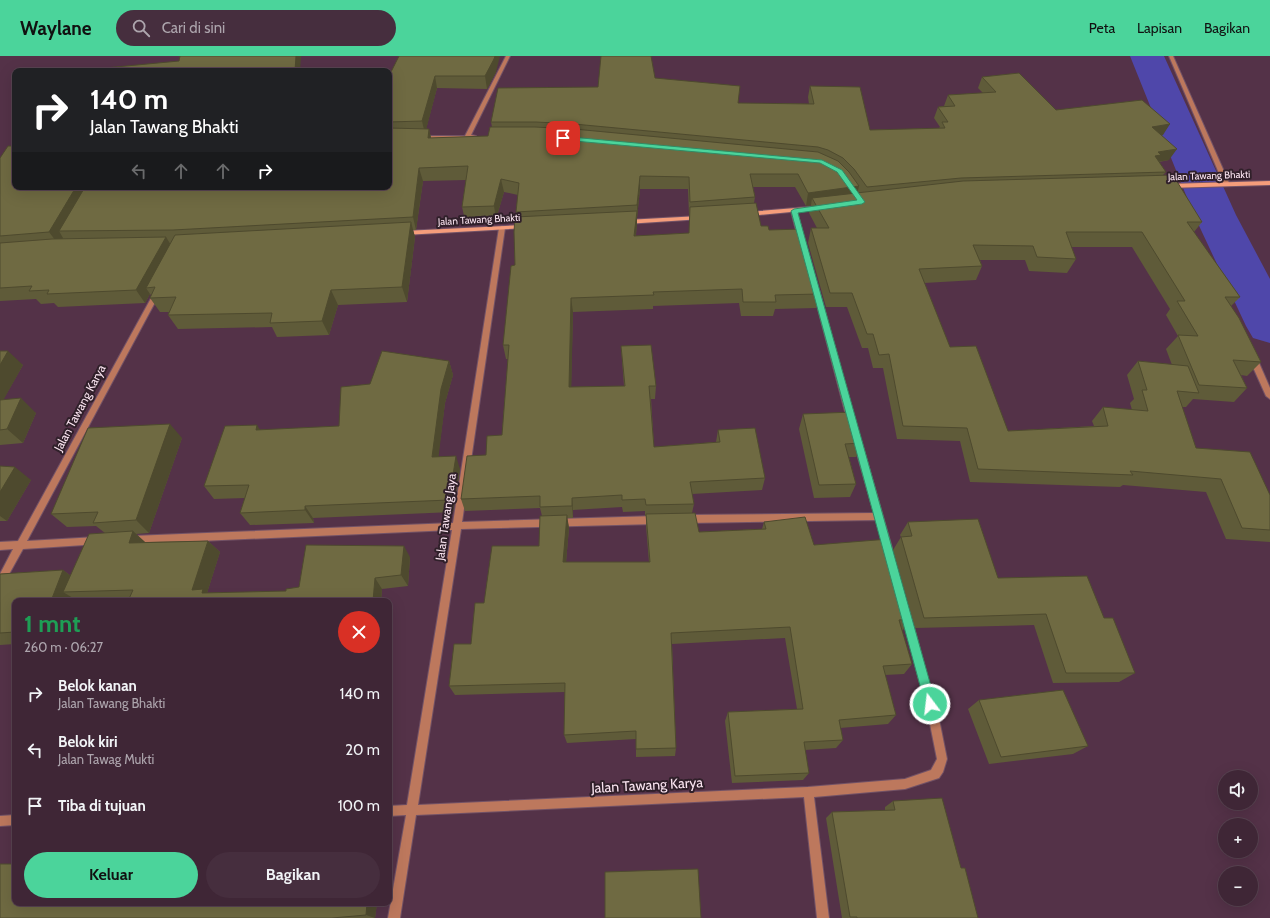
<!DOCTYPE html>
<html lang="id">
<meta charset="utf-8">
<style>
body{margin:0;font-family:Cabin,sans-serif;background:#462e3e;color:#f1f3f6;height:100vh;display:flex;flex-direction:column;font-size:15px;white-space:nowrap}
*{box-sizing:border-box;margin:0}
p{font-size:13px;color:#ada5ad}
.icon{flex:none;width:22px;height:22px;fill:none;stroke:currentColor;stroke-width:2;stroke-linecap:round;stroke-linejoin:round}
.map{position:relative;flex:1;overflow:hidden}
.panel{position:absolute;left:12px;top:542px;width:380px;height:308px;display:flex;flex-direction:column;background:#3f2636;border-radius:8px;box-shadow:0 4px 16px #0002,0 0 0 1px #584351}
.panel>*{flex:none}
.top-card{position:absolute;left:12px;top:12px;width:380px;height:122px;border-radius:8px;box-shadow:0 4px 16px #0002,0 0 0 1px #584351;background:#202124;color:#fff;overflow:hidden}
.buttons{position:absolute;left:1218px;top:714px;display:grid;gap:8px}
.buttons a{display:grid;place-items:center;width:40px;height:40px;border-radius:50%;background:#3f2636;box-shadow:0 4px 16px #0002,0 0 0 1px #584351;font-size:20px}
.pin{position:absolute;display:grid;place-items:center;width:34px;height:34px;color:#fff;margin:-17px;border-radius:8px;box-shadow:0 2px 6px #0006}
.me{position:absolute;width:44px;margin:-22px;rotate:345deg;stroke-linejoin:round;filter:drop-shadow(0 0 3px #0008)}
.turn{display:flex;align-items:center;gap:14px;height:84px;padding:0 12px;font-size:18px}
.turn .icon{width:52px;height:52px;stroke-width:2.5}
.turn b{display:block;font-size:28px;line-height:34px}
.lanes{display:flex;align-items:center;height:38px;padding:0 12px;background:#0003;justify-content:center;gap:20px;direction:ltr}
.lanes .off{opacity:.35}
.round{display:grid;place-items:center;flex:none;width:42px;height:42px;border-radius:21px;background:#462e3e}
.summary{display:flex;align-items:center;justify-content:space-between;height:68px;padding:0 12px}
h1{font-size:24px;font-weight:800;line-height:30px;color:#1e9e55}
.button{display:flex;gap:8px;margin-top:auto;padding:8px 12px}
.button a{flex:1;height:46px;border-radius:24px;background:#4bd49b;color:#111;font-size:16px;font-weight:800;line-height:46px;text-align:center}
.button a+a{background:#462e3e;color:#f1f3f6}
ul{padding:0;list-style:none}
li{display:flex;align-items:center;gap:12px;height:56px;padding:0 12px}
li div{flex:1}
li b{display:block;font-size:15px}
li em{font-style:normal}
header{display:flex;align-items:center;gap:24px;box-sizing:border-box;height:56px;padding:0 20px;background:#4bd49b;color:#111}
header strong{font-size:19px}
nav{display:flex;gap:22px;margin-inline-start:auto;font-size:14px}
.search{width:280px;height:36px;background:#462e3e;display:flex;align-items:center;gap:10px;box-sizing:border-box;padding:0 14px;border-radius:22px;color:#ada5ad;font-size:15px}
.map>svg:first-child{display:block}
</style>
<header>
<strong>Waylane</strong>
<div class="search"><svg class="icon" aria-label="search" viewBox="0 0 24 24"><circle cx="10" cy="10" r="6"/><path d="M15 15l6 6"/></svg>Cari di sini</div>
<nav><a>Peta</a><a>Lapisan</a><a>Bagikan</a></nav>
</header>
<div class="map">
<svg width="1270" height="862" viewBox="0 0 1270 862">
<rect width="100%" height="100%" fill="#543248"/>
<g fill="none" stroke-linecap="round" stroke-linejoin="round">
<path fill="#4f47aa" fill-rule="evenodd" d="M 1130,0 L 1164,0 L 1236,159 L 1270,223 L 1270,287 L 1253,282 L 1246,270 L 1194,159 Z"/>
<g stroke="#725266" stroke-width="2">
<path id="street" d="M 506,0 L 510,0 L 471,79 L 476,80 L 476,82 L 420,83 L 419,82 L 422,80 L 465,80 Z
M 1169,0 L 1173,0 L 1230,129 L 1229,130 L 1224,129 Z
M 794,153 L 797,155 L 804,182 L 801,184 L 798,182 L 791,155 Z
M 502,170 L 505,172 L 462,466 L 656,460 L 659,462 L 660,464 L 659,466 L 656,468 L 461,473 L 418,749 L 808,731 L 905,723 L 931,714 L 937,703 L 929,663 L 902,557 L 903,554 L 906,553 L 909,554 L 910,557 L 939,663 L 947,703 L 943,716 L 939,722 L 905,733 L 814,741 L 829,862 L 817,862 L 804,741 L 416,759 L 400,862 L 388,862 L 406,759 L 389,760 L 389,750 L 407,749 L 452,474 L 132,488 L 129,487 L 128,484 L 129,481 L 132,480 L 453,467 L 499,172 Z
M 814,232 L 816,232 L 819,234 L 856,367 L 852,370 L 848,367 L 813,234 Z
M 155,235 L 157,235 L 160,237 L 27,485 L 97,481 L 100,482 L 101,485 L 100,488 L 23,493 L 3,529 L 0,530 L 0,518 L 13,493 L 0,494 L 0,486 L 18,485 Z
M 1252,297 L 1256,300 L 1270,332 L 1270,343 L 1266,340 L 1248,300 Z
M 857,381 L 861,384 L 892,492 L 891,495 L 888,496 L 885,495 L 876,464 L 686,467 L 683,465 L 682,463 L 683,461 L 686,459 L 874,457 L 853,384 Z
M 15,759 L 15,769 L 0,770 L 0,760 Z"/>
</g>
<g stroke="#725266" stroke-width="2">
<path id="secondary" d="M 1270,125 L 1270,129 L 1168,132 L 1165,130 L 1168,128 Z
M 820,150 L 822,151 L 822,153 L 748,160 L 745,158 L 748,156 Z
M 700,160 L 703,162 L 702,163 L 626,168 L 623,166 L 626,164 Z
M 524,169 L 526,170 L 526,172 L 404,179 L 401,177 L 404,175 Z"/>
</g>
<use href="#street" fill="#bd785d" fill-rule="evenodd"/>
<use href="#secondary" fill="#f59d7b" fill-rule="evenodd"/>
</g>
<path fill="#5f5b39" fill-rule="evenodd" d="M 496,16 L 487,33 L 437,32 L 426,73 L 429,73 L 431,82 L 488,80 L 492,71 L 491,66 L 598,31 L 655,22 L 738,47 L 809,48 L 808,41 L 810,30 L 870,74 L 939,72 L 940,71 L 934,62 L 938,51 L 944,50 L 948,39 L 983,37 L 978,32 L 982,21 L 1056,54 L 1163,79 L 1161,80 L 1169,104 L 1159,106 L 1166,116 L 1163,119 L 1202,166 L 1194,176 L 1240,241 L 1231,250 L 1261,306 L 1247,320 L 1241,319 L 1247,332 L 1234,346 L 1193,343 L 1186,351 L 1182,351 L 1196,392 L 1270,439 L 1270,486 L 1226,483 L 1206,436 L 1123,429 L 1120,431 L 970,426 L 960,385 L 897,383 L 883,312 L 873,312 L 868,292 L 862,292 L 847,251 L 826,251 L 808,187 L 811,172 L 817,172 L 809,157 L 811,149 L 806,150 L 795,131 L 753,131 L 755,141 L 754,147 L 761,170 L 769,174 L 819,238 L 816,252 L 775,253 L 773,260 L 741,260 L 739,247 L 653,250 L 653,253 L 573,256 L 571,331 L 624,330 L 622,304 L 621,290 L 656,330 L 655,343 L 651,343 L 654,391 L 716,386 L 718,374 L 765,422 L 762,434 L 692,438 L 694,448 L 692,457 L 699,476 L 762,473 L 764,466 L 814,489 L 911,563 L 903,574 L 902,574 L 912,608 L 904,618 L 885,619 L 896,659 L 888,668 L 840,672 L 843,684 L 836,692 L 805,694 L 809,717 L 803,724 L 732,727 L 725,665 L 728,656 L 797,653 L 785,582 L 672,588 L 676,692 L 675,700 L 636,701 L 636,683 L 567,687 L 564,679 L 565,636 L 455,639 L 449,630 L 471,588 L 484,547 L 539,490 L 542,460 L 540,452 L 465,455 L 461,443 L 486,399 L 502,379 L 508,303 L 506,303 L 503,289 L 515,209 L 517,161 L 516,156 L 518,139 L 504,136 L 496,163 L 465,164 L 462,151 L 466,124 L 423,125 L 416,174 L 413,174 L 415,181 L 407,246 L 338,249 L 329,279 L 277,281 L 272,271 L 178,273 L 168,259 L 169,256 L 160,256 L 150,242 L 151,239 L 150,238 L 145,247 L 58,251 L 54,247 L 41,248 L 36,243 L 0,245 L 0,102 L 15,131 L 389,131 L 389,20 ZM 640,133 L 688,133 L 689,159 L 689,177 L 636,180 L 637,162 ZM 1071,191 L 1132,191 L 1170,253 L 1166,259 L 1178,280 L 1166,293 L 1172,309 L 1138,305 L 1127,319 L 1134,343 L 1130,347 L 1132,354 L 1103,351 L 1092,365 L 1094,370 L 1008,375 L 950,291 L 924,227 L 976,224 L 982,210 L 980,204 L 1025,204 L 1029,215 L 1067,217 L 1076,203 ZM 622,451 L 623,456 L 645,455 L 645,460 L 646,460 L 646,470 L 649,506 L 566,506 L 569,472 L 567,462 L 573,462 L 573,454 Z
M 0,295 L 23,309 L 3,344 L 36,357 L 23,387 L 0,389 Z
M 449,305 L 453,319 L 445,347 L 438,401 L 460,413 L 453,456 L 313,462 L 314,467 L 250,469 L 240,457 L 245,442 L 214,443 L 204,430 L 260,374 L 339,370 L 370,328 Z
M 803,358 L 862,387 L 856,401 L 849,401 L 856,428 L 850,441 L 814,442 L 799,373 Z
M 182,382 L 149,477 L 136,478 L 145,486 L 208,485 L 220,496 L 207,537 L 286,535 L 299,531 L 410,501 L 408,530 L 382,533 L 381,545 L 77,545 L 73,542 L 72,545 L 15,545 L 15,588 L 0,589 L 0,518 L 63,514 L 71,520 L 105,477 L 96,470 L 67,471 L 51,458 Z
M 0,410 L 31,424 L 7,465 L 0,465 Z
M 908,466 L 998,522 L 1104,562 L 1135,617 L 1119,626 L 1053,627 L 1034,569 L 915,572 L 893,494 L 901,481 L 900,479 Z
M 979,644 L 1088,690 L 1073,698 L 989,708 L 968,653 Z
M 893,745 L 961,812 L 978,862 L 842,862 L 826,762 L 832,756 L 885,754 L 885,751 Z
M 15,847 L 377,847 L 375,862 L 0,862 Z"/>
<path fill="#4e4a2e" d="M 296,0 L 301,0 L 300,15 L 295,15 Z
M 495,0 L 500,0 L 496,16 L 487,33 L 485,20 Z
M 435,20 L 437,32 L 425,78 L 422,65 Z
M 1170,68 L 1163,79 L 1145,82 L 1152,71 Z
M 429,73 L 432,86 L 428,82 Z
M 1177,93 L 1169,104 L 1156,106 L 1155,100 L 1158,96 Z
M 419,112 L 423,125 L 416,174 L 413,161 Z
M 640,120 L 640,133 L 637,162 L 637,149 Z
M 501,123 L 504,136 L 496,163 L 494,150 Z
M 859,130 L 856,143 L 812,142 L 811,149 L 806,150 L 808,137 Z
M 76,131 L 93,131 L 59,175 L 63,182 L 59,189 L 49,176 Z
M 637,155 L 637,169 L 634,194 L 634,180 Z
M 411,166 L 415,181 L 407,246 L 402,231 Z
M 166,181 L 174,194 L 146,232 L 150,238 L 145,247 L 136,234 Z
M 331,234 L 338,249 L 329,279 L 322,265 Z
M 571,242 L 573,256 L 571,345 L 569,331 Z
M 8,295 L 23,309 L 0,350 L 0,309 Z
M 449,305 L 453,319 L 445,347 L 437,414 L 432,401 L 441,333 Z
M 21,342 L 36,357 L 23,387 L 7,373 Z
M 170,368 L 182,382 L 149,477 L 136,464 Z
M 257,369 L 266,383 L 256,374 Z
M 456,400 L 460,413 L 453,456 L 449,444 Z
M 15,411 L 31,424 L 7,465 L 0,460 L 0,436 Z
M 572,442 L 573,454 L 573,462 L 572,450 Z
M 305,450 L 313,462 L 314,467 L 305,454 Z
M 567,459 L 569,472 L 565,518 L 563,506 Z
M 133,475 L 146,487 L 129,487 Z
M 208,485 L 220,496 L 207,537 L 215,544 L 192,534 Z
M 404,490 L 410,501 L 408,530 L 401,519 Z
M 63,514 L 79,526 L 63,536 L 73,542 L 72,545 L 51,545 Z
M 375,522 L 382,533 L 381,545 L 373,545 Z
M 367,847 L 377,847 L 375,862 L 366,859 Z"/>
<path fill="#6f6a42" stroke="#4e4a2e" d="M 180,0 L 296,0 L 295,15 L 104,15 L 105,12 L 179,5 Z
M 399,0 L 495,0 L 494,3 L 485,20 L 435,20 L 422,65 L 389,66 L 389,20 Z
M 601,0 L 651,0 L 655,22 L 740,30 L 738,47 L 814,48 L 810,30 L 860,31 L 870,74 L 945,72 L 942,66 L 948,66 L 938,51 L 955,50 L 948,39 L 996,36 L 982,21 L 1019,17 L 1056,54 L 1142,44 L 1170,68 L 1152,71 L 1177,93 L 1158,96 L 1161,99 L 1155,100 L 1166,116 L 961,122 L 867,131 L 854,113 L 843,102 L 828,94 L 818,91 L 574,68 L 536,66 L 491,66 L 498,32 L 598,31 Z
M 490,71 L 535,71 L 574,73 L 818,96 L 838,105 L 849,116 L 859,130 L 808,137 L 798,118 L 750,118 L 755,141 L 690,146 L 689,121 L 640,120 L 637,149 L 516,156 L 519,127 L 501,123 L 494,150 L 462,151 L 468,110 L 419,112 L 413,161 L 173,174 L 59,175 L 85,131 L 389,131 L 389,72 L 429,73 L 428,82 L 488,80 Z
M 15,88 L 15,131 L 76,131 L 49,176 L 0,180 L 0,102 L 8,90 L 14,90 Z
M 1173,119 L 1202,166 L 1187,166 L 1240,241 L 1225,241 L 1239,262 L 1261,306 L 1233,304 L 1247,332 L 1199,329 L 1178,279 L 1198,280 L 1177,245 L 1185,245 L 1142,176 L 1066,176 L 1076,203 L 1037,201 L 1033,190 L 973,189 L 982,210 L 919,213 L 950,291 L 976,290 L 1008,375 L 1108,370 L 1103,351 L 1148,355 L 1142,334 L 1147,334 L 1138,305 L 1188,310 L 1199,337 L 1177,335 L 1196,392 L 1250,396 L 1270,439 L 1270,474 L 1242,472 L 1221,423 L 1130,415 L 1133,419 L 978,413 L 967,372 L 903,370 L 889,298 L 879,299 L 873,278 L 867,278 L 852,237 L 830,237 L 811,172 L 829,172 L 812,142 L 963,125 Z
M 756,147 L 761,170 L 768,170 L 769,174 L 801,173 L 819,238 L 775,239 L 776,246 L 743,246 L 742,233 L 653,236 L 654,239 L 571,242 L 569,331 L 625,330 L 621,290 L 651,289 L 656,330 L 649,330 L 654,391 L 720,386 L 718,374 L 755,372 L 765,422 L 690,426 L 694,448 L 646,449 L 645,443 L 622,444 L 622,439 L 572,442 L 572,450 L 568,450 L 540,451 L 540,440 L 461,443 L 467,400 L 486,399 L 487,380 L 502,379 L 509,289 L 503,289 L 511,210 L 515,209 L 514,176 L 515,161 L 637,155 L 634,180 L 689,177 L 690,151 Z
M 411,166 L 402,231 L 331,234 L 322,265 L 270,267 L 272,257 L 168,259 L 176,241 L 150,242 L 155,231 L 146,232 L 175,179 Z
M 166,181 L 136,234 L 47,238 L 49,234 L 29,235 L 32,230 L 0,232 L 0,187 L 52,183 Z
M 0,295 L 8,295 L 0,309 Z
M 382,295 L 449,305 L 441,333 L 432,401 L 456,400 L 449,444 L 305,450 L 305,454 L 240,457 L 249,429 L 204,430 L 225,370 L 257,369 L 256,374 L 339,370 L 341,331 L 370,328 Z
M 21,342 L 7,373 L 0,374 L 0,344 Z
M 853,356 L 862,387 L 845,388 L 856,428 L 819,429 L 803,358 Z
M 170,368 L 136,464 L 93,467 L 98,456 L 51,458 L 88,372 Z
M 0,410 L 15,411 L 0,436 Z
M 695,457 L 699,476 L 766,473 L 764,466 L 805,461 L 814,489 L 889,483 L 911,563 L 899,564 L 912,608 L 883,610 L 896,659 L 839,664 L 843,684 L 804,686 L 809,717 L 735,720 L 728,656 L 803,653 L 790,571 L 671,577 L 676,692 L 636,693 L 636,675 L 564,679 L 565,627 L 449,630 L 454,588 L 471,588 L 475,547 L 484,547 L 492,490 L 539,490 L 540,460 L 567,459 L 563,506 L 650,506 L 646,458 Z
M 978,463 L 998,522 L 1087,520 L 1104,562 L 1113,562 L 1135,617 L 1066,617 L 1046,558 L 924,562 L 901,481 L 912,480 L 908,466 Z
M 133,475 L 129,487 L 208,485 L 192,534 L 203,533 L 202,537 L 286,535 L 286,533 L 299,531 L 306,489 L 404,490 L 401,519 L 375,522 L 373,545 L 128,545 L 133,534 L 63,536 L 89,478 Z
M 63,514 L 51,545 L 15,545 L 15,576 L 0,577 L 0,518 Z
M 1063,634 L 1088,690 L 1001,701 L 979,644 Z
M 942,742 L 961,812 L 965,812 L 978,862 L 857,862 L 857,861 L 850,861 L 832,756 L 895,754 L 893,745 Z
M 0,808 L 15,808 L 15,847 L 367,847 L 366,859 L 332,862 L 0,862 Z
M 698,813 L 701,862 L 605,862 L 605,816 Z"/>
<path fill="#4bd49b" stroke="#318a65" d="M 560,80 L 822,104 L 842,114 L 865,146 L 862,148 L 798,157 L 936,648 L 934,652 L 930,654 L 926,652 L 925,648 L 791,155 L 794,153 L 857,144 L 837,116 L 820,107 L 563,84 L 560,83 Z"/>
<g text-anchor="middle" stroke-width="4" stroke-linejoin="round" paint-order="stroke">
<g font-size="10" fill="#fae4f0" stroke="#30202a">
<text transform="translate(1209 119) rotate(-2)" y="4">Jalan Tawang Bhakti</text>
<text transform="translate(479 163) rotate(-3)" y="4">Jalan Tawang Bhakti</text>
</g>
<g font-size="12" fill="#fae4f0" stroke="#30202a">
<text transform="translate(80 352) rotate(-62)" y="4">Jalan Tawang Karya</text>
<text transform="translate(446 461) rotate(-82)" y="4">Jalan Tawang Jaya</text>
</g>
<g font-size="14" fill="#fae4f0" stroke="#30202a">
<text transform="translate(647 729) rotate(-3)" y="5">Jalan Tawang Karya</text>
</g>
</g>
</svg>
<div class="buttons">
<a><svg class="icon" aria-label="sound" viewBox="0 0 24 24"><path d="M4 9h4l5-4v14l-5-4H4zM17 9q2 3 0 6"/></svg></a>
<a>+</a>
<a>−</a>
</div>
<div class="pin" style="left:563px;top:82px;background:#d93025"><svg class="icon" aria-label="arrive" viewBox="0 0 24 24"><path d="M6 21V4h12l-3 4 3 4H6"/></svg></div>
<svg class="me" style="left:930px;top:648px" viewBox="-20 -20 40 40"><circle r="17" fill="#4bd49b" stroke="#fff" stroke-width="3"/><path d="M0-11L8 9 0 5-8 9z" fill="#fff"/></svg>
<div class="top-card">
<div class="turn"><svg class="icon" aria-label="right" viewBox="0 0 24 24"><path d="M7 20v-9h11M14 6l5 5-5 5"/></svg><div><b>140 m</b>Jalan Tawang Bhakti</div></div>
<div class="lanes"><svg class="icon off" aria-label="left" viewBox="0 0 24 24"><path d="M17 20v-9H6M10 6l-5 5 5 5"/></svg><svg class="icon off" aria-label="ahead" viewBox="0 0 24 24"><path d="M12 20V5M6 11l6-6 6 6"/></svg><svg class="icon off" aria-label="ahead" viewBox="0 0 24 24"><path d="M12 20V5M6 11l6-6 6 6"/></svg><svg class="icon" aria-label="right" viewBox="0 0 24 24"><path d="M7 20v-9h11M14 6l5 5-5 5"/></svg></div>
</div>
<section class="panel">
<div class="summary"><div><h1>1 mnt</h1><p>260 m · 06:27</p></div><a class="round" style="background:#d93025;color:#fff"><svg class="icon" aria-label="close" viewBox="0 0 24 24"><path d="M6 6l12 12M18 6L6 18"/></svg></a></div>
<ul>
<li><svg class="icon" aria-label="right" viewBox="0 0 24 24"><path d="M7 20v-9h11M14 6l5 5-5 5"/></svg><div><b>Belok kanan</b><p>Jalan Tawang Bhakti</p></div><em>140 m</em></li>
<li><svg class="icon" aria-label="left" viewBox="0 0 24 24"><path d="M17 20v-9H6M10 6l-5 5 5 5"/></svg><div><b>Belok kiri</b><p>Jalan Tawag Mukti</p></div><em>20 m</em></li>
<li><svg class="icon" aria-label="arrive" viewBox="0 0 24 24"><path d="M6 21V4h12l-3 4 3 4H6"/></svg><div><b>Tiba di tujuan</b></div><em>100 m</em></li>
</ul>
<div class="button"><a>Keluar</a><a>Bagikan</a></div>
</section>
</div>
